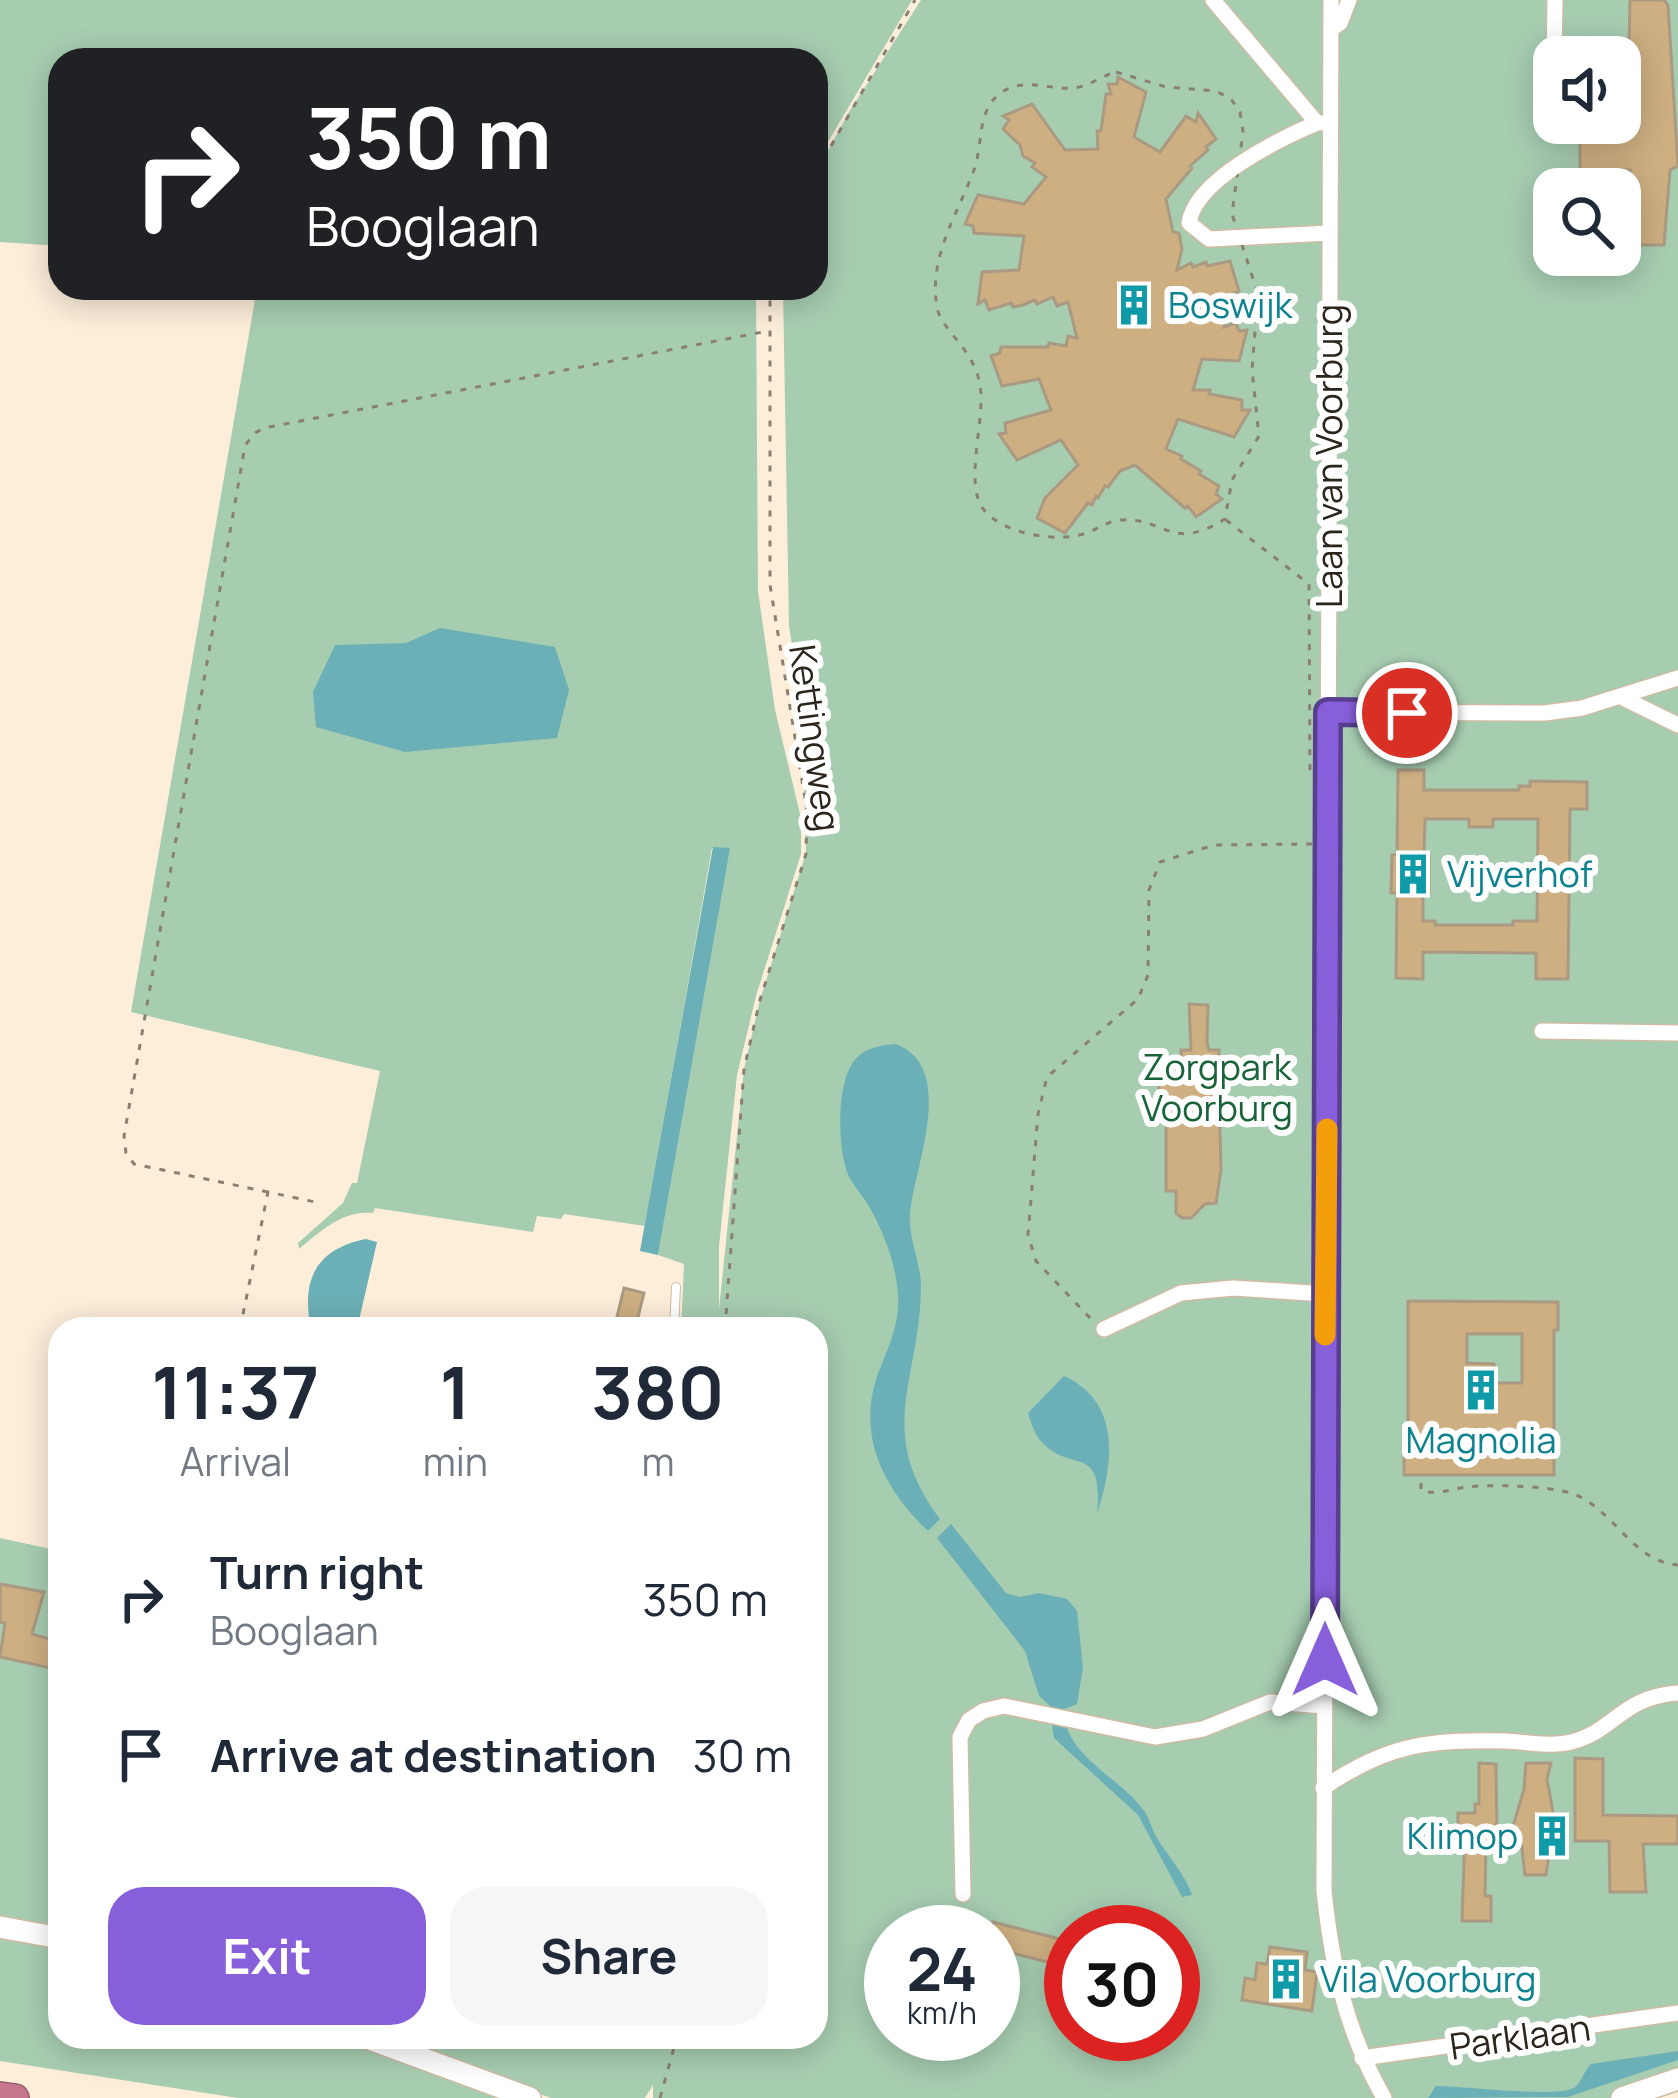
<!DOCTYPE html>
<style>
body{margin:0;font-family:Manrope,sans-serif;background:#f6f6f7;color:#1f2937;height:100vh;display:flex;flex-direction:column;font-size:45px;white-space:nowrap}
*{box-sizing:border-box;margin:0}
p{font-size:39px;color:#747a83}
.icon{flex:none;width:66px;height:66px;fill:none;stroke:currentColor;stroke-width:2;stroke-linecap:round;stroke-linejoin:round}
.map{position:relative;flex:1;overflow:hidden}
.sheet{position:absolute;left:48px;top:1317px;width:780px;height:732px;display:flex;flex-direction:column;background:#fff;border-radius:36px;box-shadow:0 6px 30px #0003}
.sheet>*{flex:none}
.guide{position:absolute;left:48px;top:48px;width:780px;height:252px;border-radius:36px;box-shadow:0 6px 30px #0003;background:#202124;color:#fff;overflow:hidden}
.fabs{position:absolute;left:1533px;top:36px;display:grid;gap:24px}
.fabs a{display:grid;place-items:center;width:108px;height:108px;border-radius:24px;background:#fff;box-shadow:0 6px 30px #0003;font-size:60px}
.speed{position:absolute;left:864px;top:1905px;display:flex;gap:24px;font-size:60px;font-weight:700;text-align:center}
.speed>*{display:grid;place-content:center;width:156px;height:156px;border-radius:50%;background:#fff;box-shadow:0 6px 30px #0003;line-height:1}
.speed small{font-size:30px;font-weight:400}
.speed .limit{border:18px solid #d22;background:#fff;color:#111}
.pin{position:absolute;display:grid;place-items:center;width:102px;height:102px;color:#fff;margin:-51px;border:6px solid #fff;border-radius:50%;box-shadow:0 3px 12px #0007}
.me{position:absolute;width:132px;margin:-66px;rotate:0deg;stroke-linejoin:round;filter:drop-shadow(0 0 9px #0008)}
.turn{display:flex;align-items:center;gap:42px;height:252px;padding:0 60px;font-size:54px}
.turn .icon{width:156px;height:156px;stroke-width:2.5}
.turn b{display:block;font-size:84px;line-height:102px}
.eta{display:flex;justify-content:space-evenly;align-items:center;height:204px;text-align:center}
.eta b{font-size:72px;font-weight:700;line-height:84px}
.button{display:flex;gap:24px;margin-top:auto;padding:24px 60px}
.button a{flex:1;height:138px;border-radius:36px;background:#885fda;color:#fff;font-size:48px;font-weight:700;line-height:138px;text-align:center}
.button a+a{background:#f6f6f7;color:#1f2937}
ul{padding:0;list-style:none}
li{display:flex;align-items:center;gap:36px;height:156px;padding:0 60px}
li div{flex:1}
li b{display:block;font-size:45px}
li em{font-style:normal}
.map>svg:first-child{display:block}
</style>
<div class="map">
<svg width="1678" height="2098" viewBox="0 0 1678 2098">
<rect width="100%" height="100%" fill="#fdeeda"/>
<path fill="#a7cdb1" fill-rule="evenodd" d="M 0,0 L 912,0 L 816,162 L 816,60 L 60,60 L 60,246 L 0,242 Z
M 921,0 L 1678,0 L 1678,2079 L 1622,2098 L 653,2098 L 653,2085 L 645,2098 L 551,2098 L 390,2037 L 816,2037 L 816,1329 L 681,1329 L 684,1264 L 658,1255 L 729,848 L 712,848 L 645,1226 L 564,1214 L 561,1219 L 537,1216 L 533,1232 L 375,1208 L 373,1213 C 343,1210 322,1230 299,1249 L 298,1243 L 343,1203 L 352,1183 L 357,1183 L 380,1071 L 131,1012 L 257,288 L 756,288 L 758,591 L 775,710 L 801,818 L 801,854 L 756,996 L 737,1075 L 719,1246 L 719,1309 L 744,1069 L 760,1000 L 806,853 L 802,710 L 789,626 L 783,289 L 816,288 L 816,172 L 849,112 ZM 1554,57 L 1620,57 L 1620,123 L 1554,123 ZM 1554,189 L 1620,189 L 1620,255 L 1554,255 ZM 891,1932 L 993,1932 L 993,2034 L 891,2034 ZM 1071,1932 L 1173,1932 L 1173,2034 L 1071,2034 Z
M 0,1538 L 60,1551 L 60,1929 L 0,1919 Z
M 0,1938 L 60,1949 L 60,2037 L 334,2037 L 498,2098 L 238,2098 L 0,2061 Z"/>
<path fill="#6bb0b6" d="M 440,628 L 555,647 L 569,690 L 557,738 L 405,752 L 316,727 L 313,692 L 335,645 L 406,643 Z
M 713,847 L 730,848 L 658,1255 L 640,1251 Z
M 896,1044 C 958,1068 914,1167 910,1214 C 908,1238 921,1262 921,1287 C 920,1382 874,1431 940,1519 L 928,1531 C 881,1486 854,1430 881,1366 C 890,1344 900,1320 898,1295 C 896,1265 885,1235 870,1208 C 864,1197 855,1188 849,1177 C 837,1151 836,1084 854,1061 C 864,1048 881,1045 896,1044 Z
M 366,1239 L 377,1242 L 357,1329 L 311,1329 C 301,1281 315,1249 366,1239 Z
M 1064,1376 C 1121,1402 1114,1462 1097,1514 C 1104,1440 1070,1476 1040,1440 C 1034,1433 1031,1422 1028,1413 Z
M 951,1524 L 1006,1593 L 1020,1597 L 1039,1593 L 1067,1599 L 1077,1611 L 1083,1668 L 1077,1704 L 1064,1709 C 1063,1756 1121,1777 1145,1812 C 1150,1820 1152,1830 1157,1838 C 1169,1858 1184,1872 1192,1895 L 1182,1897 L 1138,1815 L 1054,1738 L 1049,1705 L 1039,1696 L 1025,1651 L 937,1538 Z
M 1678,2051 L 1678,2060 L 1568,2097 L 1428,2098 L 1436,2086 C 1464,2086 1556,2098 1574,2088 C 1581,2083 1584,2071 1591,2064 Z"/>
<path fill="#ceaf82" stroke="#aa9a82" stroke-width="3" fill-rule="evenodd" d="M 1630,0 L 1664,0 L 1668,5 L 1678,166 L 1670,170 L 1664,245 L 1620,245 L 1620,218 L 1630,218 L 1630,170 L 1580,170 L 1580,142 L 1620,142 L 1620,138 L 1634,131 L 1633,119 L 1620,114 L 1620,46 L 1629,46 Z
M 1118,77 L 1146,92 L 1134,137 L 1160,152 L 1186,116 L 1196,122 L 1198,113 L 1216,139 L 1206,147 L 1208,150 L 1190,166 L 1192,168 L 1166,199 L 1173,232 L 1179,233 L 1182,249 L 1177,270 L 1191,263 L 1193,267 L 1206,262 L 1207,266 L 1230,261 L 1239,291 L 1231,294 L 1224,327 L 1236,323 L 1239,331 L 1247,330 L 1239,361 L 1202,359 L 1193,390 L 1210,390 L 1209,394 L 1242,400 L 1242,410 L 1250,410 L 1234,437 L 1178,419 L 1166,449 L 1182,456 L 1181,459 L 1201,471 L 1199,474 L 1219,486 L 1216,494 L 1222,499 L 1196,517 L 1188,506 L 1185,508 L 1135,465 L 1120,471 L 1108,487 L 1105,486 L 1098,498 L 1096,496 L 1092,505 L 1088,503 L 1065,533 L 1037,518 L 1045,498 L 1078,465 L 1061,440 L 1017,460 L 999,434 L 1006,433 L 1005,423 L 1051,410 L 1039,379 L 1002,386 L 991,356 L 1000,353 L 1001,347 L 1048,347 L 1049,343 L 1066,346 L 1068,336 L 1077,338 L 1068,302 L 1057,306 L 1053,297 L 1037,304 L 1035,300 L 1023,305 L 1013,307 L 1011,303 L 989,310 L 985,300 L 978,304 L 982,272 L 1019,270 L 1024,236 L 974,233 L 973,226 L 965,224 L 978,195 L 1024,204 L 1046,177 L 1032,167 L 1035,163 L 1023,156 L 1020,145 L 1003,129 L 1009,120 L 1003,116 L 1032,104 L 1065,150 L 1098,149 L 1097,131 L 1101,131 L 1106,94 L 1111,94 L 1108,84 L 1117,84 Z
M 1398,770 L 1424,770 L 1424,790 L 1519,790 L 1519,786 L 1530,786 L 1530,781 L 1587,782 L 1587,809 L 1570,809 L 1568,979 L 1536,979 L 1536,953 L 1423,952 L 1423,979 L 1396,978 L 1397,893 L 1391,893 L 1392,855 L 1397,855 ZM 1425,819 L 1469,819 L 1469,827 L 1493,827 L 1493,819 L 1538,819 L 1537,921 L 1513,921 L 1513,925 L 1435,925 L 1435,921 L 1423,921 L 1423,893 L 1429,893 L 1429,855 L 1424,855 Z
M 1189,1004 L 1208,1005 L 1207,1042 L 1209,1050 L 1219,1050 L 1219,1073 L 1222,1073 L 1222,1089 L 1219,1090 L 1221,1170 L 1216,1203 L 1205,1204 L 1191,1218 L 1182,1218 L 1176,1213 L 1176,1191 L 1166,1191 L 1166,1113 L 1159,1113 L 1159,1077 L 1181,1077 L 1181,1050 L 1191,1050 Z
M 624,1288 L 644,1293 L 635,1329 L 614,1329 Z
M 1408,1301 L 1558,1302 L 1558,1330 L 1554,1330 L 1554,1475 L 1404,1475 L 1404,1442 L 1408,1442 ZM 1467,1334 L 1522,1334 L 1522,1383 L 1494,1383 L 1494,1364 L 1467,1363 Z
M 0,1584 L 44,1592 L 32,1634 L 60,1642 L 60,1670 L 0,1657 L 5,1623 L 0,1622 Z
M 1575,1758 L 1603,1759 L 1603,1815 L 1678,1816 L 1678,1844 L 1643,1844 L 1646,1892 L 1610,1892 L 1609,1841 L 1575,1841 Z
M 1479,1763 L 1496,1764 L 1497,1840 L 1486,1842 L 1485,1896 L 1491,1896 L 1491,1921 L 1462,1921 L 1465,1828 L 1458,1828 L 1458,1813 L 1475,1813 L 1475,1804 L 1479,1804 Z
M 1526,1763 L 1551,1763 L 1547,1779 L 1558,1840 L 1551,1840 L 1546,1875 L 1525,1875 L 1521,1840 L 1509,1840 L 1524,1789 Z
M 993,1922 L 1071,1942 L 1071,1968 L 1008,1952 L 998,1992 L 993,1991 Z
M 1270,1947 L 1307,1952 L 1305,1970 L 1317,1972 L 1312,2011 L 1242,2000 L 1245,1978 L 1255,1980 L 1257,1963 L 1267,1964 Z"/>
<g fill="none" stroke-linecap="round" stroke-linejoin="round">
<g stroke="#cebca4" stroke-width="10">
<path id="lane" d="M 674,1329 L 676,1287"/>
</g>
<g stroke="#cebca4" stroke-width="18">
<path id="street" d="M 1213,0 L 1317,123 L 1321,123
M 1331,0 L 1324,1891 C 1332,1967 1346,2031 1384,2098
M 1555,0 L 1553,126 L 1623,126
M 1331,29 L 1340,23 L 1349,0
M 1317,123 C 1279,139 1195,180 1189,223 L 1209,239 L 1330,233
M 1619,696 L 1678,725
M 1328,712 L 1545,713 L 1582,708 L 1678,678
M 1542,1031 L 1678,1033
M 1104,1329 L 1181,1293 L 1233,1288 L 1326,1294
M 1323,1788 C 1389,1743 1429,1740 1506,1741 C 1526,1742 1552,1747 1571,1742 C 1615,1731 1621,1697 1678,1693
M 963,1894 L 960,1737 L 969,1720 L 983,1711 L 1004,1706 L 1155,1737 L 1203,1729 L 1270,1702 L 1325,1706
M 1362,2058 L 1678,2013"/>
</g>
<g stroke="#cebca4" stroke-width="24">
<path id="secondary" d="M 0,1927 L 60,1938
M 364,2037 L 530,2098
M 1622,2098 L 1678,2079"/>
</g>
<g stroke="#905a66" stroke-width="30">
<path id="highway" d="M 0,2096 L 15,2098"/>
</g>
<path stroke="#8a8072" stroke-width="3" stroke-dasharray="6 9" stroke-linecap="butt" d="M 1116,72 L 1166,87 L 1216,91 L 1231,99 L 1240,112 L 1243,132 L 1232,214 L 1258,294 L 1252,370 L 1259,436 L 1232,480 L 1225,519 C 1170,553 1166,517 1121,520 C 1108,521 1099,528 1087,533 C 1058,543 1005,535 984,510 C 963,485 986,419 980,385 C 974,348 941,331 937,307 C 928,255 959,213 975,167 C 983,141 977,109 1002,92 C 1026,77 1048,90 1073,88 C 1088,87 1101,76 1116,72 Z
M 816,172 L 915,0
M 1226,520 L 1309,584 L 1310,776
M 268,1192 L 134,1164 L 126,1153 L 124,1136 L 245,446 L 253,434 L 264,428 L 768,331
M 1090,1318 L 1036,1261 L 1028,1235 L 1038,1114 L 1047,1077 L 1138,999 L 1148,975 L 1149,890 L 1160,862 L 1214,845 L 1312,844
M 240,1329 L 268,1192 L 315,1202
M 725,1329 L 744,1069 L 760,1000 L 806,854 L 807,811 L 770,585 L 770,288
M 1421,1483 L 1421,1491 C 1440,1495 1450,1489 1467,1487 C 1493,1484 1547,1486 1571,1493 C 1614,1508 1632,1562 1678,1565
M 660,2098 L 677,2037"/>
<use href="#lane" stroke="#fff" stroke-width="8"/>
<use href="#street" stroke="#fff" stroke-width="15"/>
<use href="#secondary" stroke="#fff" stroke-width="21"/>
<use href="#highway" stroke="#c6778e" stroke-width="27"/>
</g>
<g fill="none" stroke-linecap="round" stroke-linejoin="round">
<g stroke="#583e8e" stroke-width="30">
<path id="route" d="M 1325,1660 L 1328,712 L 1407,713"/>
</g>
<use href="#route" stroke="#885fda" stroke-width="21"/>
<path stroke="#f59e0b" stroke-width="21" d="M 1325,1335 L 1327,1129"/>
</g>
<defs>
<g id="building-bare" transform="scale(3.24)"><path d="M-4-6H4V6H1V3H-1V6H-4ZM-2.5-4.3h1.7v1.8h-1.7ZM.8-4.3h1.7v1.8H.8ZM-2.5-1h1.7V.8h-1.7ZM.8-1h1.7V.8H.8Z" fill="#0f9aa8" stroke="#fefefe" stroke-width="2.5" paint-order="stroke"/></g>
</defs>
<g fill-rule="evenodd">
<use href="#building-bare" x="1134" y="305"/>
<use href="#building-bare" x="1413" y="874"/>
<use href="#building-bare" x="1481" y="1390"/>
<use href="#building-bare" x="1552" y="1836"/>
<use href="#building-bare" x="1286" y="1979"/>
</g>
<g text-anchor="middle" stroke-width="12" stroke-linejoin="round" paint-order="stroke">
<g font-size="36" fill="#0d838f" stroke="#fefefe" text-anchor="start">
<text x="1168" y="318">Boswijk</text>
<text x="1447" y="887">Vijverhof</text>
<text x="1481" y="1453" text-anchor="middle">Magnolia</text>
<text x="1518" y="1849" text-anchor="end">Klimop</text>
<text x="1320" y="1992">Vila Voorburg</text>
</g>
<g font-size="36" fill="#2c251c" stroke="#fefefe">
<text transform="translate(1329 456) rotate(-90)" y="13">Laan van Voorburg</text>
<text transform="translate(815 738) rotate(82)" y="13">Kettingweg</text>
<text transform="translate(1520 2037) rotate(-8)" y="13">Parklaan</text>
</g>
<g font-size="36" fill="#186338" stroke="#fefefe">
<text x="1217" y="1080">Zorgpark<tspan x="1217" dy="41">Voorburg</tspan></text>
</g>
</g>
</svg>
<div class="fabs">
<a><svg class="icon" aria-label="sound" viewBox="0 0 24 24"><path d="M4 9h4l5-4v14l-5-4H4zM17 9q2 3 0 6"/></svg></a>
<a><svg class="icon" aria-label="search" viewBox="0 0 24 24"><circle cx="10" cy="10" r="6"/><path d="M15 15l6 6"/></svg></a>
</div>
<div class="speed"><div>24<small>km/h</small></div><div class="limit">30</div></div>
<div class="pin" style="left:1407px;top:713px;background:#d93025"><svg class="icon" aria-label="arrive" viewBox="0 0 24 24"><path d="M6 21V4h12l-3 4 3 4H6"/></svg></div>
<svg class="me" style="left:1325px;top:1660px" viewBox="-20 -20 40 40"><path d="M0-17L14 15 0 8-14 15z" fill="#885fda" stroke="#fff" stroke-width="4"/></svg>
<div class="guide">
<div class="turn"><svg class="icon" aria-label="right" viewBox="0 0 24 24"><path d="M7 20v-9h11M14 6l5 5-5 5"/></svg><div><b>350 m</b>Booglaan</div></div>
</div>
<section class="sheet">
<div class="eta">
<div><b>11:37</b><p>Arrival</p></div>
<div><b>1</b><p>min</p></div>
<div><b>380</b><p>m</p></div>
</div>
<ul>
<li><svg class="icon" aria-label="right" viewBox="0 0 24 24"><path d="M7 20v-9h11M14 6l5 5-5 5"/></svg><div><b>Turn right</b><p>Booglaan</p></div><em>350 m</em></li>
<li><svg class="icon" aria-label="arrive" viewBox="0 0 24 24"><path d="M6 21V4h12l-3 4 3 4H6"/></svg><div><b>Arrive at destination</b></div><em>30 m</em></li>
</ul>
<div class="button"><a>Exit</a><a>Share</a></div>
</section>
</div>
